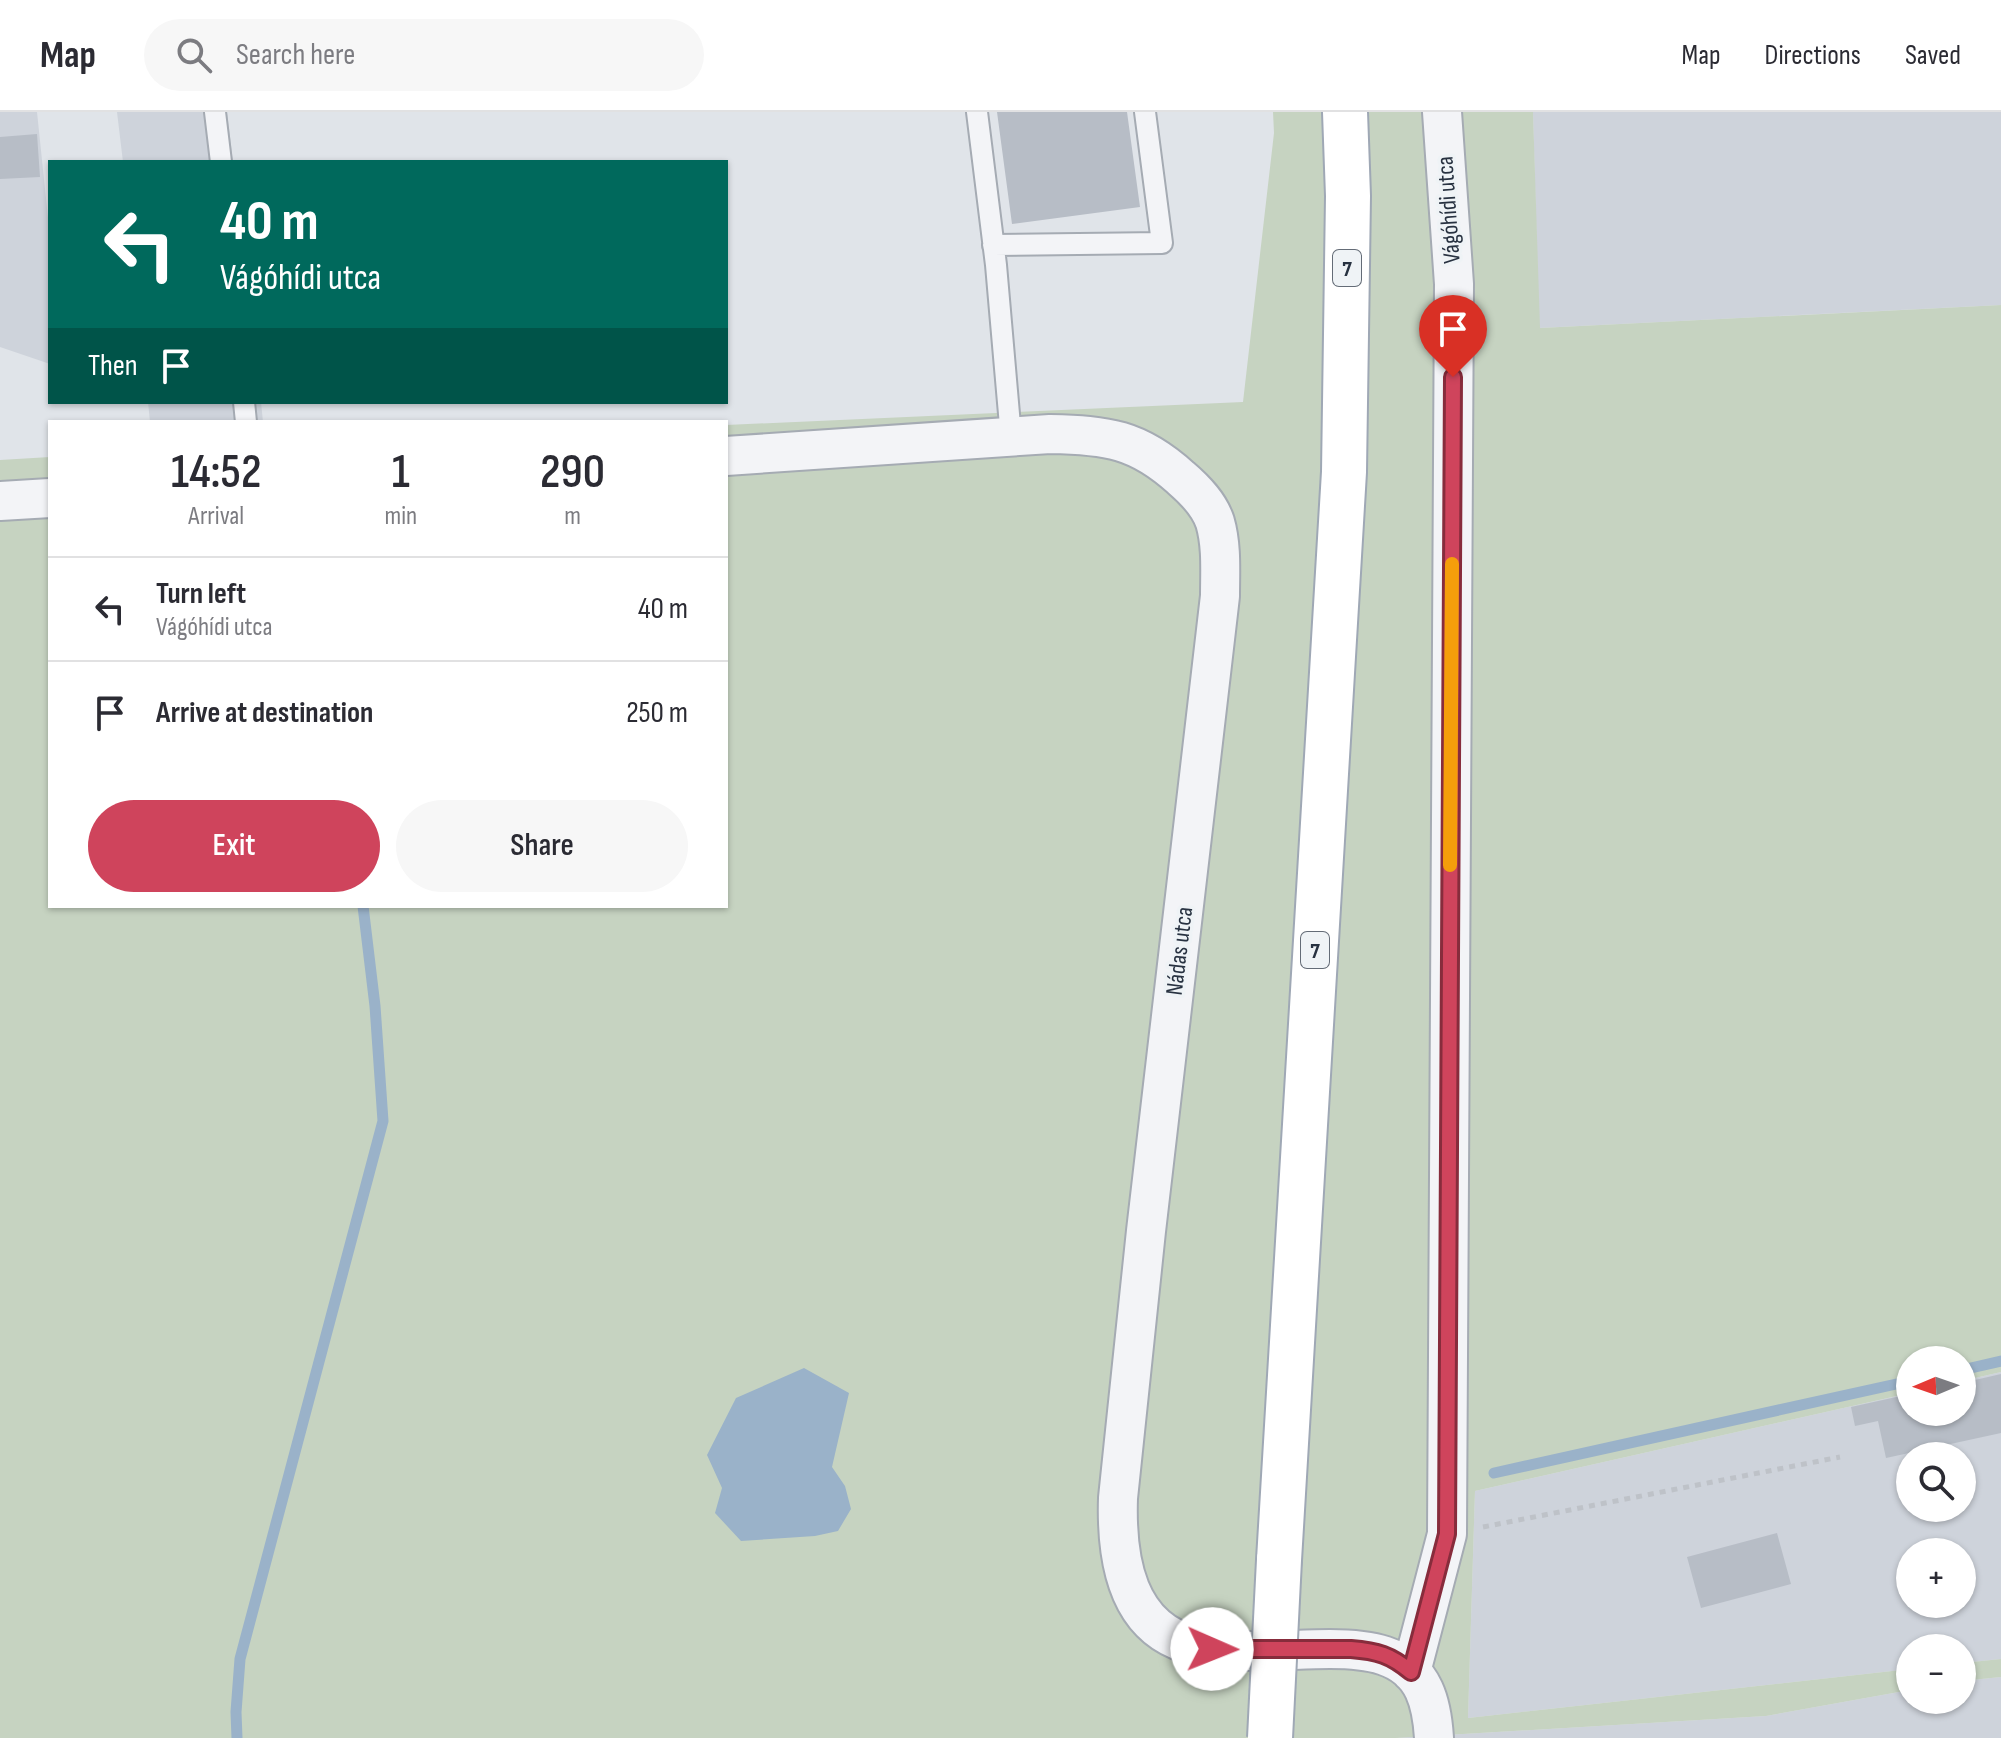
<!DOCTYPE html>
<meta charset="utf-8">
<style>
body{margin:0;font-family:"Sofia Sans Condensed",sans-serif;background:#f7f7f7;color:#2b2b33;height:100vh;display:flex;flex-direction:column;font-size:30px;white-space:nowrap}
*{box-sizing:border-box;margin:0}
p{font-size:26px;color:#7c7c81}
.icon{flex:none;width:44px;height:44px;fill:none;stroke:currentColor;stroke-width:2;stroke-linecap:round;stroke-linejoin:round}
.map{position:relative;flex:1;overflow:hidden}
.sheet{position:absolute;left:48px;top:308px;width:680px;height:488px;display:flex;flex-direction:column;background:#fff;border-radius:0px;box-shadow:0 2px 6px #0004}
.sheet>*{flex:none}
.hud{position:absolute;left:48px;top:48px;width:680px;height:244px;border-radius:0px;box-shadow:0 2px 6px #0004;background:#00695c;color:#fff;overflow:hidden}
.needle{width:52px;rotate:268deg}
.fabs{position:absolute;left:1896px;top:1234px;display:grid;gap:16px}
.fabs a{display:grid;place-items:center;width:80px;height:80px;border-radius:50%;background:#fff;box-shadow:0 2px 6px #0004;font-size:40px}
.pin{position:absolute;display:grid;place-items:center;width:68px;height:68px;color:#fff;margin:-82px -34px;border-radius:50% 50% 50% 0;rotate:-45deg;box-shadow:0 0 8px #0007}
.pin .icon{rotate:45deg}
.me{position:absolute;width:88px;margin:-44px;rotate:91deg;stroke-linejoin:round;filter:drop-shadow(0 0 6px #0008)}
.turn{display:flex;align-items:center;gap:28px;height:168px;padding:0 40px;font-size:36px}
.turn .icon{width:104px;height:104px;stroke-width:2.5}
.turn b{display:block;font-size:56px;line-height:68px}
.then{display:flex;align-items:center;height:76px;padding:0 40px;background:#0003;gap:16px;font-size:30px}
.eta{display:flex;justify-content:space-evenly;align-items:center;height:136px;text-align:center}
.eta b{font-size:48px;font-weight:600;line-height:56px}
.primary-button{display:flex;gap:16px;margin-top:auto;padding:16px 40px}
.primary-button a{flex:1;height:92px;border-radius:48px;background:#cf445c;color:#fff;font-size:32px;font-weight:600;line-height:92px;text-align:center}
.primary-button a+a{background:#f7f7f7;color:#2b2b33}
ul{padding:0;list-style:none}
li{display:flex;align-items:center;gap:24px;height:104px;padding:0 40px;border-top:2px solid #e1e1e2}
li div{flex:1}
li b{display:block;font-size:30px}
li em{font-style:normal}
header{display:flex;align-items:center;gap:48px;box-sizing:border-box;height:112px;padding:0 40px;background:#fff;border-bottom:2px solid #e1e1e2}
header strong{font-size:38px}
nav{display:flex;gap:44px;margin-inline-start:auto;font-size:28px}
.search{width:560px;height:72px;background:#f7f7f7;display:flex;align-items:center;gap:20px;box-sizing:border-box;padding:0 28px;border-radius:44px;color:#7c7c81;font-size:30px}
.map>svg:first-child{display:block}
</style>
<header>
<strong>Map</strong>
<div class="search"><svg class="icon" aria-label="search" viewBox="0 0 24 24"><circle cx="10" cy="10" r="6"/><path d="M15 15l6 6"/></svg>Search here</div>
<nav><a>Map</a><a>Directions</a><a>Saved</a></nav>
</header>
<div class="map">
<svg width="2001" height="1626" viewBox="0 0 2001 1626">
<rect width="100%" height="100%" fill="#e0e4e9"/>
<path fill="#ced3db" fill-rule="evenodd" d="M 0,0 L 37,0 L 50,125 L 50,252 L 0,235 Z
M 117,0 L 227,0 L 233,50 L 123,50 Z
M 1533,0 L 2001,0 L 2001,193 L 1539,216 Z
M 148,290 L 261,290 L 263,310 L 150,310 Z
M 2001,1260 L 2001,1547 L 1962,1551 L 1962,1536 L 1910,1536 L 1910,1557 L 1468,1606 L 1475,1379 L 1910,1281 L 1910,1300 L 1962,1300 L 1962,1269 ZM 1910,1344 L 1962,1344 L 1962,1396 L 1910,1396 ZM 1910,1440 L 1962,1440 L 1962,1492 L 1910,1492 Z
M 2001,1565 L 2001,1626 L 1396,1626 L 1766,1604 L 1910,1578 L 1910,1588 L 1962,1588 L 1962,1569 Z"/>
<path fill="#c6d3c1" d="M 1273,0 L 1533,0 L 1540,216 L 2001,193 L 2001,1260 L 1962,1269 L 1962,1248 L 1910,1248 L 1910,1281 L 1475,1379 L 1468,1606 L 1910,1557 L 1910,1578 L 1766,1604 L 1396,1626 L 0,1626 L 0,348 L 50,345 L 50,794 L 726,794 L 726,313 L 1243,290 L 1274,21 Z
M 2001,1547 L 2001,1565 L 1962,1569 L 1962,1551 Z"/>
<path fill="#9ab2c9" d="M 804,1256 L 849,1281 L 832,1355 L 845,1374 L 851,1397 L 838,1419 L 815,1424 L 741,1429 L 715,1401 L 722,1376 L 707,1343 L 736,1286 Z"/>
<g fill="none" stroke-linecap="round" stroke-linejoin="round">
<path stroke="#9ab2c9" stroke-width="11" d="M 1962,1258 L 2001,1249
M 1494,1361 L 1910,1269
M 237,1626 L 236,1600 L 240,1547 L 383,1009 L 375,894 L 363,794"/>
</g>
<path fill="#b7bdc6" d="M 997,0 L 1127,0 L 1140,95 L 1012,112 Z
M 37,22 L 40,65 L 0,67 L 0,25 Z
M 2001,1262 L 2001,1321 L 1886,1346 L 1878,1309 L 1855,1314 L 1851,1295 L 1910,1282 L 1910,1300 L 1962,1300 L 1962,1271 Z
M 1777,1421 L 1791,1472 L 1701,1496 L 1687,1445 Z"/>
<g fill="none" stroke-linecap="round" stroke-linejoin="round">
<g stroke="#a5abb3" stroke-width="24">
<path id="service" d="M 215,0 L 221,50
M 977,0 L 996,153 L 1011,325
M 993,133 L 1162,131 L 1145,0
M 244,290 L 246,310"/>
</g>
<g stroke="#a5abb3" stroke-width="42">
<path id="minor" d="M 726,344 L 1050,322 C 1107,323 1138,327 1181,366 C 1195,378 1209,392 1215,410 C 1222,434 1220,460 1220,484 L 1146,1119 L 1118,1386 C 1116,1446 1126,1518 1196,1534 C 1234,1543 1290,1537 1330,1537 C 1366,1537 1407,1541 1424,1578 C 1431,1593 1433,1610 1434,1626
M 0,389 L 50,386
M 1411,1560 L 1447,1422 L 1454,172 L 1442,0"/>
</g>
<g stroke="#9fa8b5" stroke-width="48">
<path id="primary" d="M 1279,1448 L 1344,360 L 1348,84 L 1345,0"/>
</g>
<path stroke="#bec2c8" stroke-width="5" stroke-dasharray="6 6" stroke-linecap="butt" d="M 1483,1415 L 1840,1345"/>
<use href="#service" stroke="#f3f4f7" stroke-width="20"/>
<use href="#minor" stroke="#f3f4f7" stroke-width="38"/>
<use href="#primary" stroke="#fff" stroke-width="44"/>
<g stroke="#9fa8b5" stroke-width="48" stroke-linecap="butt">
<path id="primary-bridge" d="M 1270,1626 L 1279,1448"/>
</g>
<use href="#primary-bridge" stroke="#fff" stroke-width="44"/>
</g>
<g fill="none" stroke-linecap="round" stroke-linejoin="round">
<g stroke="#872c3c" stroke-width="20">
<path id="route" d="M 1212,1537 L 1351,1537 C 1377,1539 1391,1543 1411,1560 L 1447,1422 L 1453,265"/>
</g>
<use href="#route" stroke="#cf445c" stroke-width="14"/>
<path stroke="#f59e0b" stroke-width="14" d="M 1450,753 L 1452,452"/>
</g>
<g text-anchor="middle" stroke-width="7" stroke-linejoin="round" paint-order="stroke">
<g fill="#eff3f6" stroke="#646c77" stroke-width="2">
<rect x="1333" y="138" width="28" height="36" rx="6"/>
<rect x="1301" y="820" width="28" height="36" rx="6"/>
</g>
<g font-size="22" font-weight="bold" fill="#283241">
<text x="1347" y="164">7</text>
<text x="1315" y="846">7</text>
</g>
<g font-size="24" fill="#283241" stroke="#eff3f6">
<text transform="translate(1448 98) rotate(-94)" y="8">Vágóhídi utca</text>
<text transform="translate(1179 839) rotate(-83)" y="8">Nádas utca</text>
</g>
</g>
</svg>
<div class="fabs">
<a><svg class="needle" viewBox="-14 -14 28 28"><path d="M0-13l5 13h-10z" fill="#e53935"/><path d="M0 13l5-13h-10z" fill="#7c7c81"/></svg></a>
<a><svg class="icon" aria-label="search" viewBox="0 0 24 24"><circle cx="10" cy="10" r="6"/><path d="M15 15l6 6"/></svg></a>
<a>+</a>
<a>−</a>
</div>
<div class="pin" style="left:1453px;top:265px;background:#d93025"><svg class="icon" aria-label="arrive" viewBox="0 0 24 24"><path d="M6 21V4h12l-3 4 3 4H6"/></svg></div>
<svg class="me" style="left:1212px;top:1537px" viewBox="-20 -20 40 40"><circle r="19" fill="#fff"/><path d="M0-13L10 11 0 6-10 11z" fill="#cf445c"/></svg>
<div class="hud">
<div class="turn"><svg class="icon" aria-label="left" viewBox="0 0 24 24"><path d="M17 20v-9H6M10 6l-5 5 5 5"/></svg><div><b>40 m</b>Vágóhídi utca</div></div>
<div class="then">Then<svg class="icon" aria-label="arrive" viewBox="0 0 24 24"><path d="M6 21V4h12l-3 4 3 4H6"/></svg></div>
</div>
<section class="sheet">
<div class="eta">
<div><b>14:52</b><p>Arrival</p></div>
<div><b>1</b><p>min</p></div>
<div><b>290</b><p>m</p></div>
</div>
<ul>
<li><svg class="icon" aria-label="left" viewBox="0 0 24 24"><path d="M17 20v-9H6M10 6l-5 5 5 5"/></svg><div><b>Turn left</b><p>Vágóhídi utca</p></div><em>40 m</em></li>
<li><svg class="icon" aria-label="arrive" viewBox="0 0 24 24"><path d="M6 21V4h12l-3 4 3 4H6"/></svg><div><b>Arrive at destination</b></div><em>250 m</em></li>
</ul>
<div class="primary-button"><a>Exit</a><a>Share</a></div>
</section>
</div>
